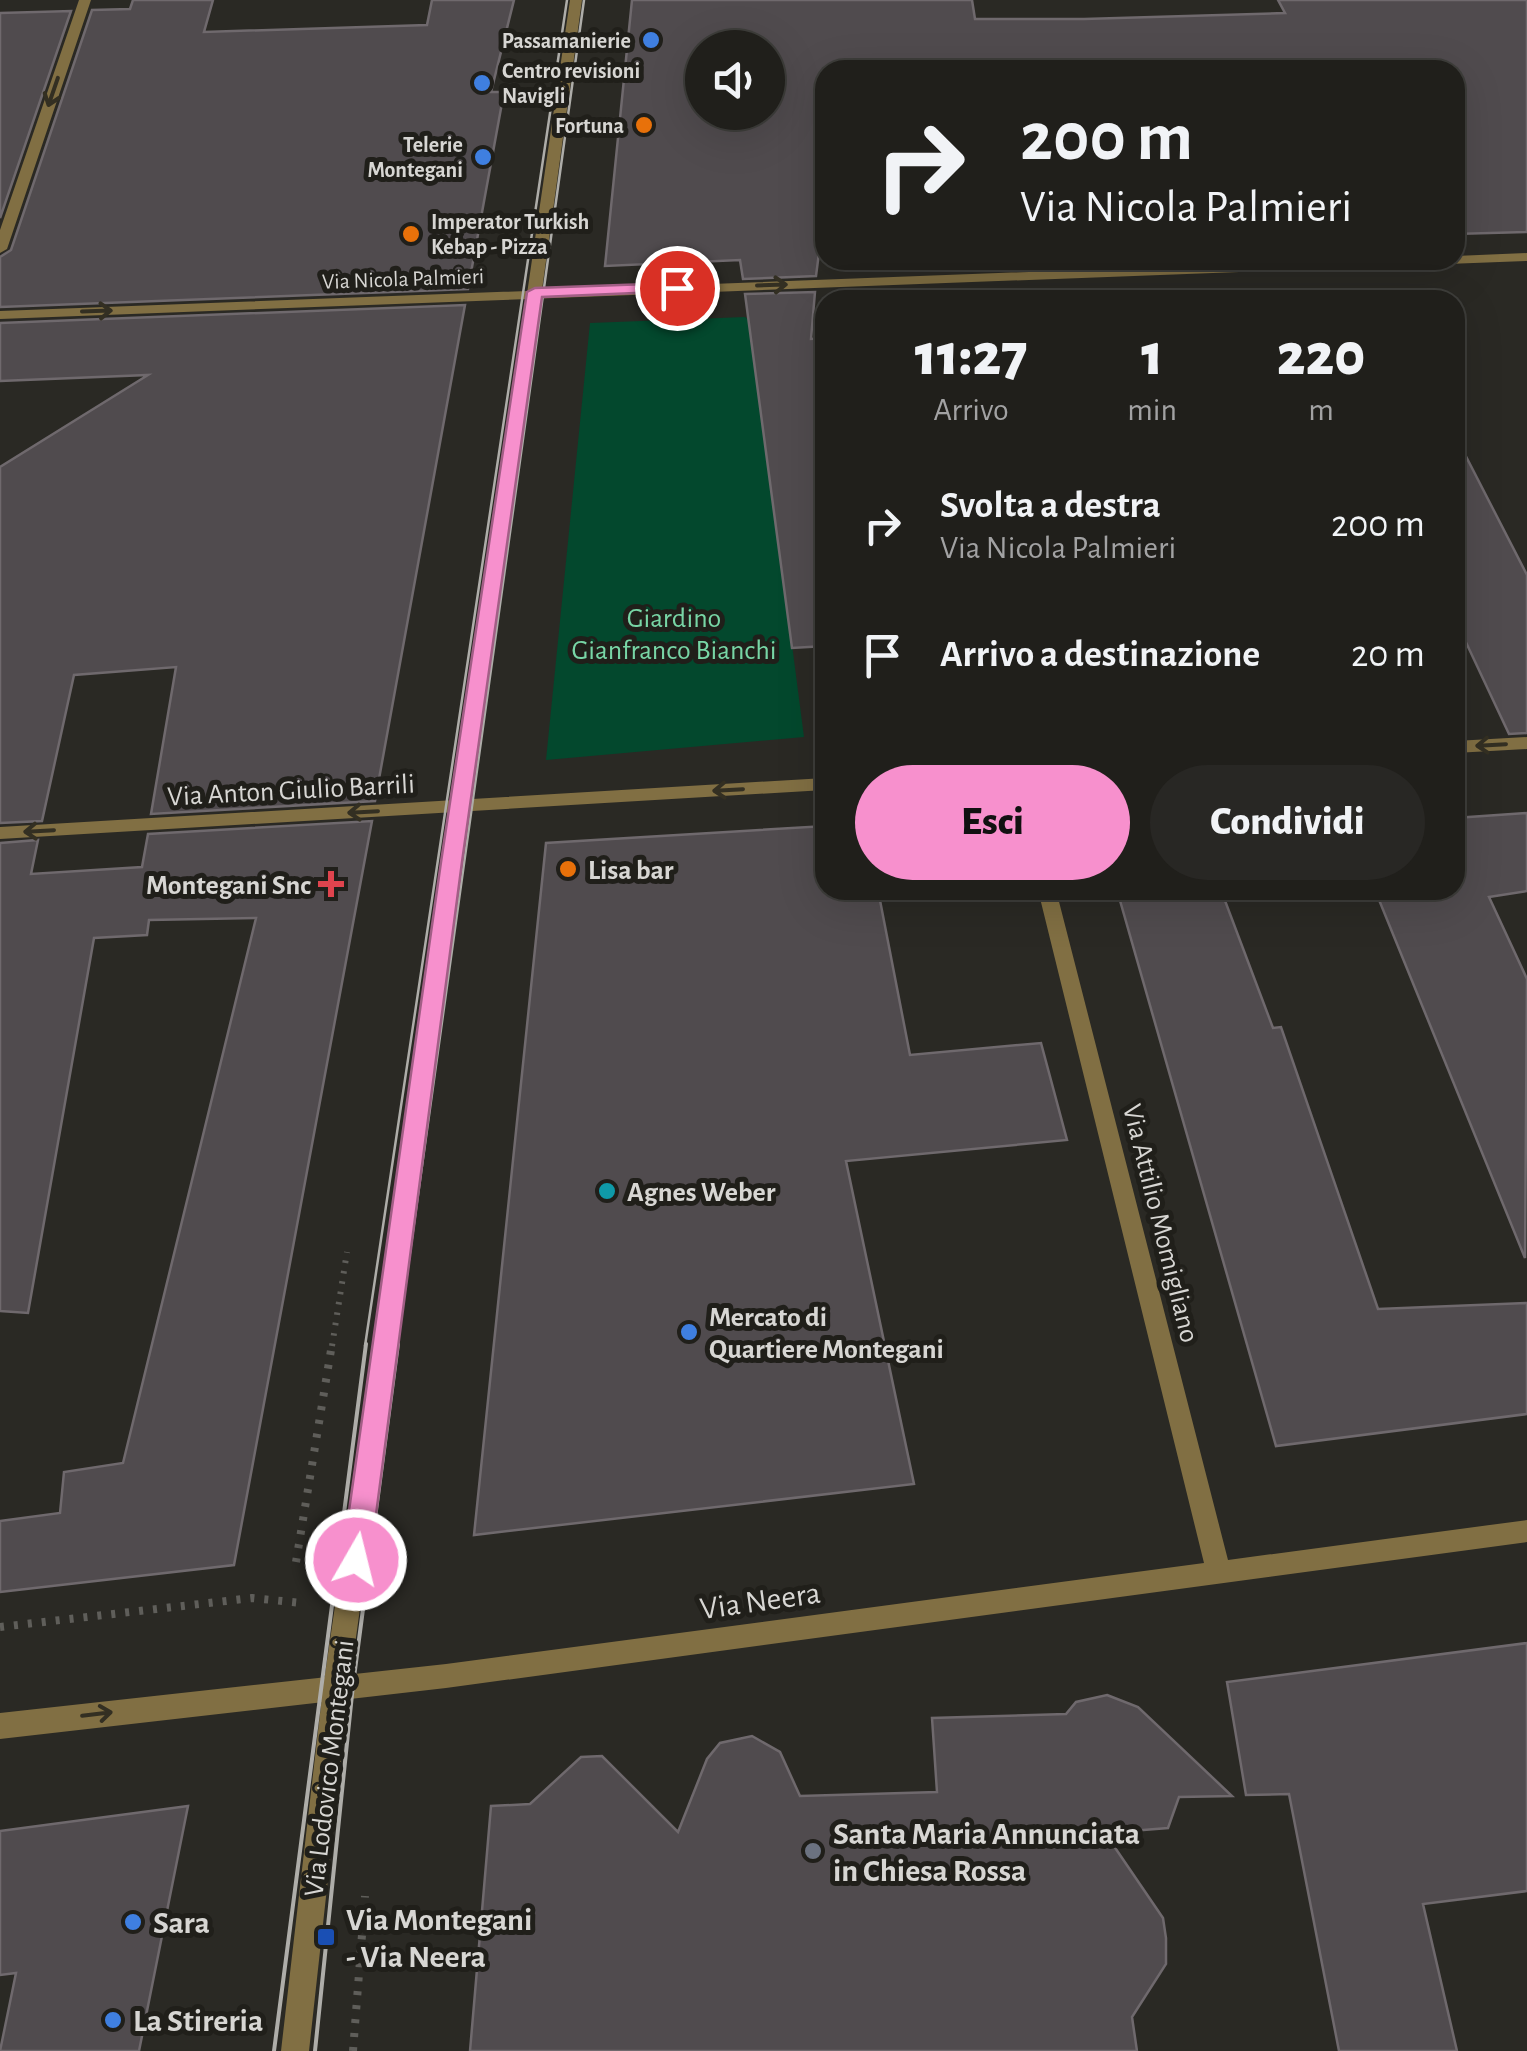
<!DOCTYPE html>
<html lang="it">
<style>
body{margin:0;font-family:"Alegreya Sans",sans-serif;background:#282724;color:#f1f3f6;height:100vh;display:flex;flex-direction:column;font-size:38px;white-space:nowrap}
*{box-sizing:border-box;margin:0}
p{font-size:32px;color:#a2a2a3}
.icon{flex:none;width:55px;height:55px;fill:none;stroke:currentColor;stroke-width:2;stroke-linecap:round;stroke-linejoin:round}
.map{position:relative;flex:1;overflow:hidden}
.details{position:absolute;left:815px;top:290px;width:650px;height:610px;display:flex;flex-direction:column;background:#201f1b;border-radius:30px;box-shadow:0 10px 40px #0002,0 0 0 2px #3d3d3a}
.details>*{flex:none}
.top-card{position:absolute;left:815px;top:60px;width:650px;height:210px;border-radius:30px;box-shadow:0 10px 40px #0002,0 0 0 2px #3d3d3a;background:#201f1b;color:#f1f3f6;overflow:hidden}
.buttons{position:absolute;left:685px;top:30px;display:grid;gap:20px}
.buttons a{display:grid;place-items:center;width:100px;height:100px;border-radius:50%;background:#201f1b;box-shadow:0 10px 40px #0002,0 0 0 2px #3d3d3a;font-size:50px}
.pin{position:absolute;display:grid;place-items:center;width:85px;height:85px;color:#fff;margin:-42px;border:5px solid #fff;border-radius:50%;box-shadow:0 2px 10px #0007}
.me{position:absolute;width:110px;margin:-55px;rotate:8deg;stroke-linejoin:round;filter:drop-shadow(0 0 8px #0008)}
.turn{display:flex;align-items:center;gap:35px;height:210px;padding:0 40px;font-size:45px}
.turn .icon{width:130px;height:130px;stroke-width:2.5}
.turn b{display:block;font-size:70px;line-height:85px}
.eta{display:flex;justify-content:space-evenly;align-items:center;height:170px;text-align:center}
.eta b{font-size:60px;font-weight:800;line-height:70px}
.action{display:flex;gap:20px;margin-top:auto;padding:20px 40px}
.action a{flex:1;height:115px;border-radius:60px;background:#f790cd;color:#111;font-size:40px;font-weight:800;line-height:115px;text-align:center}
.action a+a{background:#282724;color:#f1f3f6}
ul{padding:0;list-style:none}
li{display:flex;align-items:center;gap:30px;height:130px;padding:0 40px}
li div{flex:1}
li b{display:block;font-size:38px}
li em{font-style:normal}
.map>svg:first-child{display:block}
</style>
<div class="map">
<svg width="1527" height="2051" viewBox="0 0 1527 2051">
<rect width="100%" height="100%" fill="#2a2924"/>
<path fill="#03482d" d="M 745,317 L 750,321 L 804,737 L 546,760 L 590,323 Z"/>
<path fill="#504b4e" stroke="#6f696d" stroke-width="2.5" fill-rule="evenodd" d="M 133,0 L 213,0 L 204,32 L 427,25 L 432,0 L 514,0 L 491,92 L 504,92 L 468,289 L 0,307 L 0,257 L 11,250 L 92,10 L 130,9 Z
M 632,0 L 972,0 L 975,19 L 1084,19 L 1285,13 L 1278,0 L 1527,0 L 1527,232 L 1455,234 L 1455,70 L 825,70 L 825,206 L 816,276 L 743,279 L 740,260 L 605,266 ZM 702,48 L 768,48 L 768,112 L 702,112 Z
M 71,11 L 0,218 L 0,13 Z
M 815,292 L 811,339 L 825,338 L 825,646 L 792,648 L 745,294 Z
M 465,305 L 375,801 L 151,814 L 176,667 L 74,675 L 42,821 L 0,823 L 0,467 L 148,375 L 0,381 L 0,323 Z
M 1455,435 L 1527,575 L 1527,733 L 1509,734 L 1455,619 Z
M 1527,813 L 1527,891 L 1489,897 L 1527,979 L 1525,1258 L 1375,890 L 1455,890 L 1455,818 Z
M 372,821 L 234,1565 L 0,1592 L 0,1521 L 60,1513 L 64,1472 L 123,1463 L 256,918 L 149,920 L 147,935 L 94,938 L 28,1313 L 0,1311 L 0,843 L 38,840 L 31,874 L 142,867 L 148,834 Z
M 825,826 L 825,890 L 878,890 L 910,1055 L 1041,1043 L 1067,1140 L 846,1161 L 914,1484 L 474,1535 L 546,843 Z
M 1117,890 L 1221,890 L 1273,1028 L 1281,1027 L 1378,1309 L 1527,1303 L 1527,1414 L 1276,1446 Z
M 1527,1643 L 1527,1891 L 1423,1904 L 1457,2051 L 1339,2051 L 1289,1794 L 1246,1795 L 1227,1682 Z
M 1107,1695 L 1138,1707 L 1232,1796 L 1179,1797 L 1168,1828 L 1105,1833 L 1163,1918 L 1166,1938 L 1166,1964 L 1132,2017 L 1137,2051 L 470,2051 L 491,1806 L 530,1804 L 581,1757 L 602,1756 L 678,1832 L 707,1759 L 720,1743 L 752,1736 L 780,1752 L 800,1796 L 937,1792 L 932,1718 L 1066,1714 L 1076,1702 Z
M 188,1806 L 139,2051 L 0,2051 L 16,1973 L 0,1975 L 0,1831 Z"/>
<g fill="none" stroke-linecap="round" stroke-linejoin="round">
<path stroke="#5f5e5a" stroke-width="6" stroke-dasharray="2.5 8" stroke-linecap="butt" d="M 332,1346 L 347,1252"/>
<path stroke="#5f5e5a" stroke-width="8" stroke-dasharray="4 10" stroke-linecap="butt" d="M 296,1562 L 332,1344
M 0,1627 L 252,1598 L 302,1603
M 353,2051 L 365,1896"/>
<path fill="#816f43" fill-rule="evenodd" d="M 79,0 L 91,0 L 7,249 L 0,253 L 0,230 Z
M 1527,253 L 1527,261 L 0,319 L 0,311 L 1342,260 L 1455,260 L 1455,256 Z
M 1527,737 L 1527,749 L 1455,753 L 1455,741 Z
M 825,778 L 825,790 L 0,839 L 0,827 Z
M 1038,890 L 1056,890 L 1228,1560 L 1527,1520 L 1527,1542 L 446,1688 L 0,1739 L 0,1713 L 446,1664 L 1204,1563 Z"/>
<path fill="#816f43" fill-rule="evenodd" d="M 570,0 L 582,0 L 349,1688 L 309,2051 L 281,2051 L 323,1688 Z"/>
<path stroke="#aeada9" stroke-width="2.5" d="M 365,1346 L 567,0
M 397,1346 L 584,0"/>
<path stroke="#aeada9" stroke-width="4" d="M 274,2051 L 366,1344
M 315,2051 L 353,1685 L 398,1344"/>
</g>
<defs><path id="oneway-shaft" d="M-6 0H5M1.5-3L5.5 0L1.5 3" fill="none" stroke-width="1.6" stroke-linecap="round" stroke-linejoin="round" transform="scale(2.5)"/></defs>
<g stroke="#332f22">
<use href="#oneway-shaft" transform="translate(53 92) rotate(109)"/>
<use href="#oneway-shaft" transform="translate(772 285) rotate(-2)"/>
<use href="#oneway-shaft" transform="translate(97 311) rotate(-2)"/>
<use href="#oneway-shaft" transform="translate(1491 745) rotate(177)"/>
<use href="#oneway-shaft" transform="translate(728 790) rotate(177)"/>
<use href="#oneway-shaft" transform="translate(363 812) rotate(177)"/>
<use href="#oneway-shaft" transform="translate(39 831) rotate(177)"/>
<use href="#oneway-shaft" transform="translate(97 1714) rotate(-7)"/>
</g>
<path fill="#f790cd" stroke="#a15e85" stroke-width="2.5" d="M 677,283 L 682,285 L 682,291 L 542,297 L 462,862 L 370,1560 L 366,1570 L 356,1573 L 346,1570 L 342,1560 L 441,862 L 527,292 L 535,288 Z"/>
<g fill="#3f7fe0" stroke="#201f1a" stroke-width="4">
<circle cx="651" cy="40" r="10"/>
<circle cx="482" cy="83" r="10"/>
<circle cx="483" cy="157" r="10"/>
<circle cx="689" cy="1332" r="10"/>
<circle cx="133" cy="1922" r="10"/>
<circle cx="113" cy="2020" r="10"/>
</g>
<g fill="#e8710a" stroke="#201f1a" stroke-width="4">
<circle cx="644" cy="125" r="10"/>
<circle cx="411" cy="234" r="10"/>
<circle cx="568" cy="869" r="10"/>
</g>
<path fill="#e0444e" stroke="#201f1a" stroke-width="4" d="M326 869h10v10h10v10h-10v10h-10v-10h-10v-10h10z"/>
<circle fill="#0f9aa8" stroke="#201f1a" stroke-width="4" cx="607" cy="1191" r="10"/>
<circle fill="#6b7280" stroke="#201f1a" stroke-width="4" cx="813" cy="1851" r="10"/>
<rect fill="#1a4fb4" stroke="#201f1a" stroke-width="4" x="316" y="1927" width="20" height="20" rx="5"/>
<g text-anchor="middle" stroke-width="10" stroke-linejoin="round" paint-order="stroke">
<g font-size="22" font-weight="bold" fill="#d7d6d3" stroke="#201f1a" text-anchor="end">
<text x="631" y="48">Passamanierie</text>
<text x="502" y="78" text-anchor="start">Centro revisioni<tspan x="502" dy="25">Navigli</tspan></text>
<text x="624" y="133">Fortuna</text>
<text x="463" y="152">Telerie<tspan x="463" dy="25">Montegani</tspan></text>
<text x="431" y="229" text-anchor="start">Imperator Turkish<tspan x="431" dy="25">Kebap - Pizza</tspan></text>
</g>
<g font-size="22" fill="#d7d6d3" stroke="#201f1a">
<text transform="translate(403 278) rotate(-2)" y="8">Via Nicola Palmieri</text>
</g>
<g font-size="28" fill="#78d6a6" stroke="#201f1a">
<text x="674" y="627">Giardino<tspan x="674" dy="32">Gianfranco Bianchi</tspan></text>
</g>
<g font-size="28" fill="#d7d6d3" stroke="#201f1a">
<text transform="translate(291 789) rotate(-3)" y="10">Via Anton Giulio Barrili</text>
<text transform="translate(1162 1223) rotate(76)" y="10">Via Attilio Momigliano</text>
<text transform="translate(328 1768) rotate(-83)" y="10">Via Lodovico Montegani</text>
</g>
<g font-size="28" font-weight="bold" fill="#d7d6d3" stroke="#201f1a" text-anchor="start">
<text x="588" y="879">Lisa bar</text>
<text x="311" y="894" text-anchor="end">Montegani Snc</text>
<text x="627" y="1201">Agnes Weber</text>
<text x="709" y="1326">Mercato di<tspan x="709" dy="32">Quartiere Montegani</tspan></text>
</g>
<g font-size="32" fill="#d7d6d3" stroke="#201f1a">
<text transform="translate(760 1600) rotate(-8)" y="11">Via Neera</text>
</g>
<g font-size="32" font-weight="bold" fill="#d7d6d3" stroke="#201f1a" text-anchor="start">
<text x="833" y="1844">Santa Maria Annunciata<tspan x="833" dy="37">in Chiesa Rossa</tspan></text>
<text x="346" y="1930">Via Montegani<tspan x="346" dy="37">- Via Neera</tspan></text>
<text x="153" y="1933">Sara</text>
<text x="133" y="2031">La Stireria</text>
</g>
</g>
</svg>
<div class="buttons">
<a><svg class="icon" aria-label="sound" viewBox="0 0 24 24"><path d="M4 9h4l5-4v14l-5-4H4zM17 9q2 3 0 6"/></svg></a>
</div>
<div class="pin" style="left:677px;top:288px;background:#d93025"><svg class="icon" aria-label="arrive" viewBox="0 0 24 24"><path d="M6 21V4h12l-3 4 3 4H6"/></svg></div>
<svg class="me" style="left:356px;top:1560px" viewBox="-20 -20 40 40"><circle r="17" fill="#f790cd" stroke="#fff" stroke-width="3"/><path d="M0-11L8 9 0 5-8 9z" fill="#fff"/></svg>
<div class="top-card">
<div class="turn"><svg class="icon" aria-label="right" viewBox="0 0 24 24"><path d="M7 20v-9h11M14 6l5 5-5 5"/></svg><div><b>200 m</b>Via Nicola Palmieri</div></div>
</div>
<section class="details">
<div class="eta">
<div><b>11:27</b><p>Arrivo</p></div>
<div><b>1</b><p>min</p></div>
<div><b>220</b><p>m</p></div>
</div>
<ul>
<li><svg class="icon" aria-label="right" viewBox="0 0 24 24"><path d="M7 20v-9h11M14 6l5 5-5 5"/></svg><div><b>Svolta a destra</b><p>Via Nicola Palmieri</p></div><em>200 m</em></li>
<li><svg class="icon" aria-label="arrive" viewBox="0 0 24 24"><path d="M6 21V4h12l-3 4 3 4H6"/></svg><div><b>Arrivo a destinazione</b></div><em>20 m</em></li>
</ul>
<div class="action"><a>Esci</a><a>Condividi</a></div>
</section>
</div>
